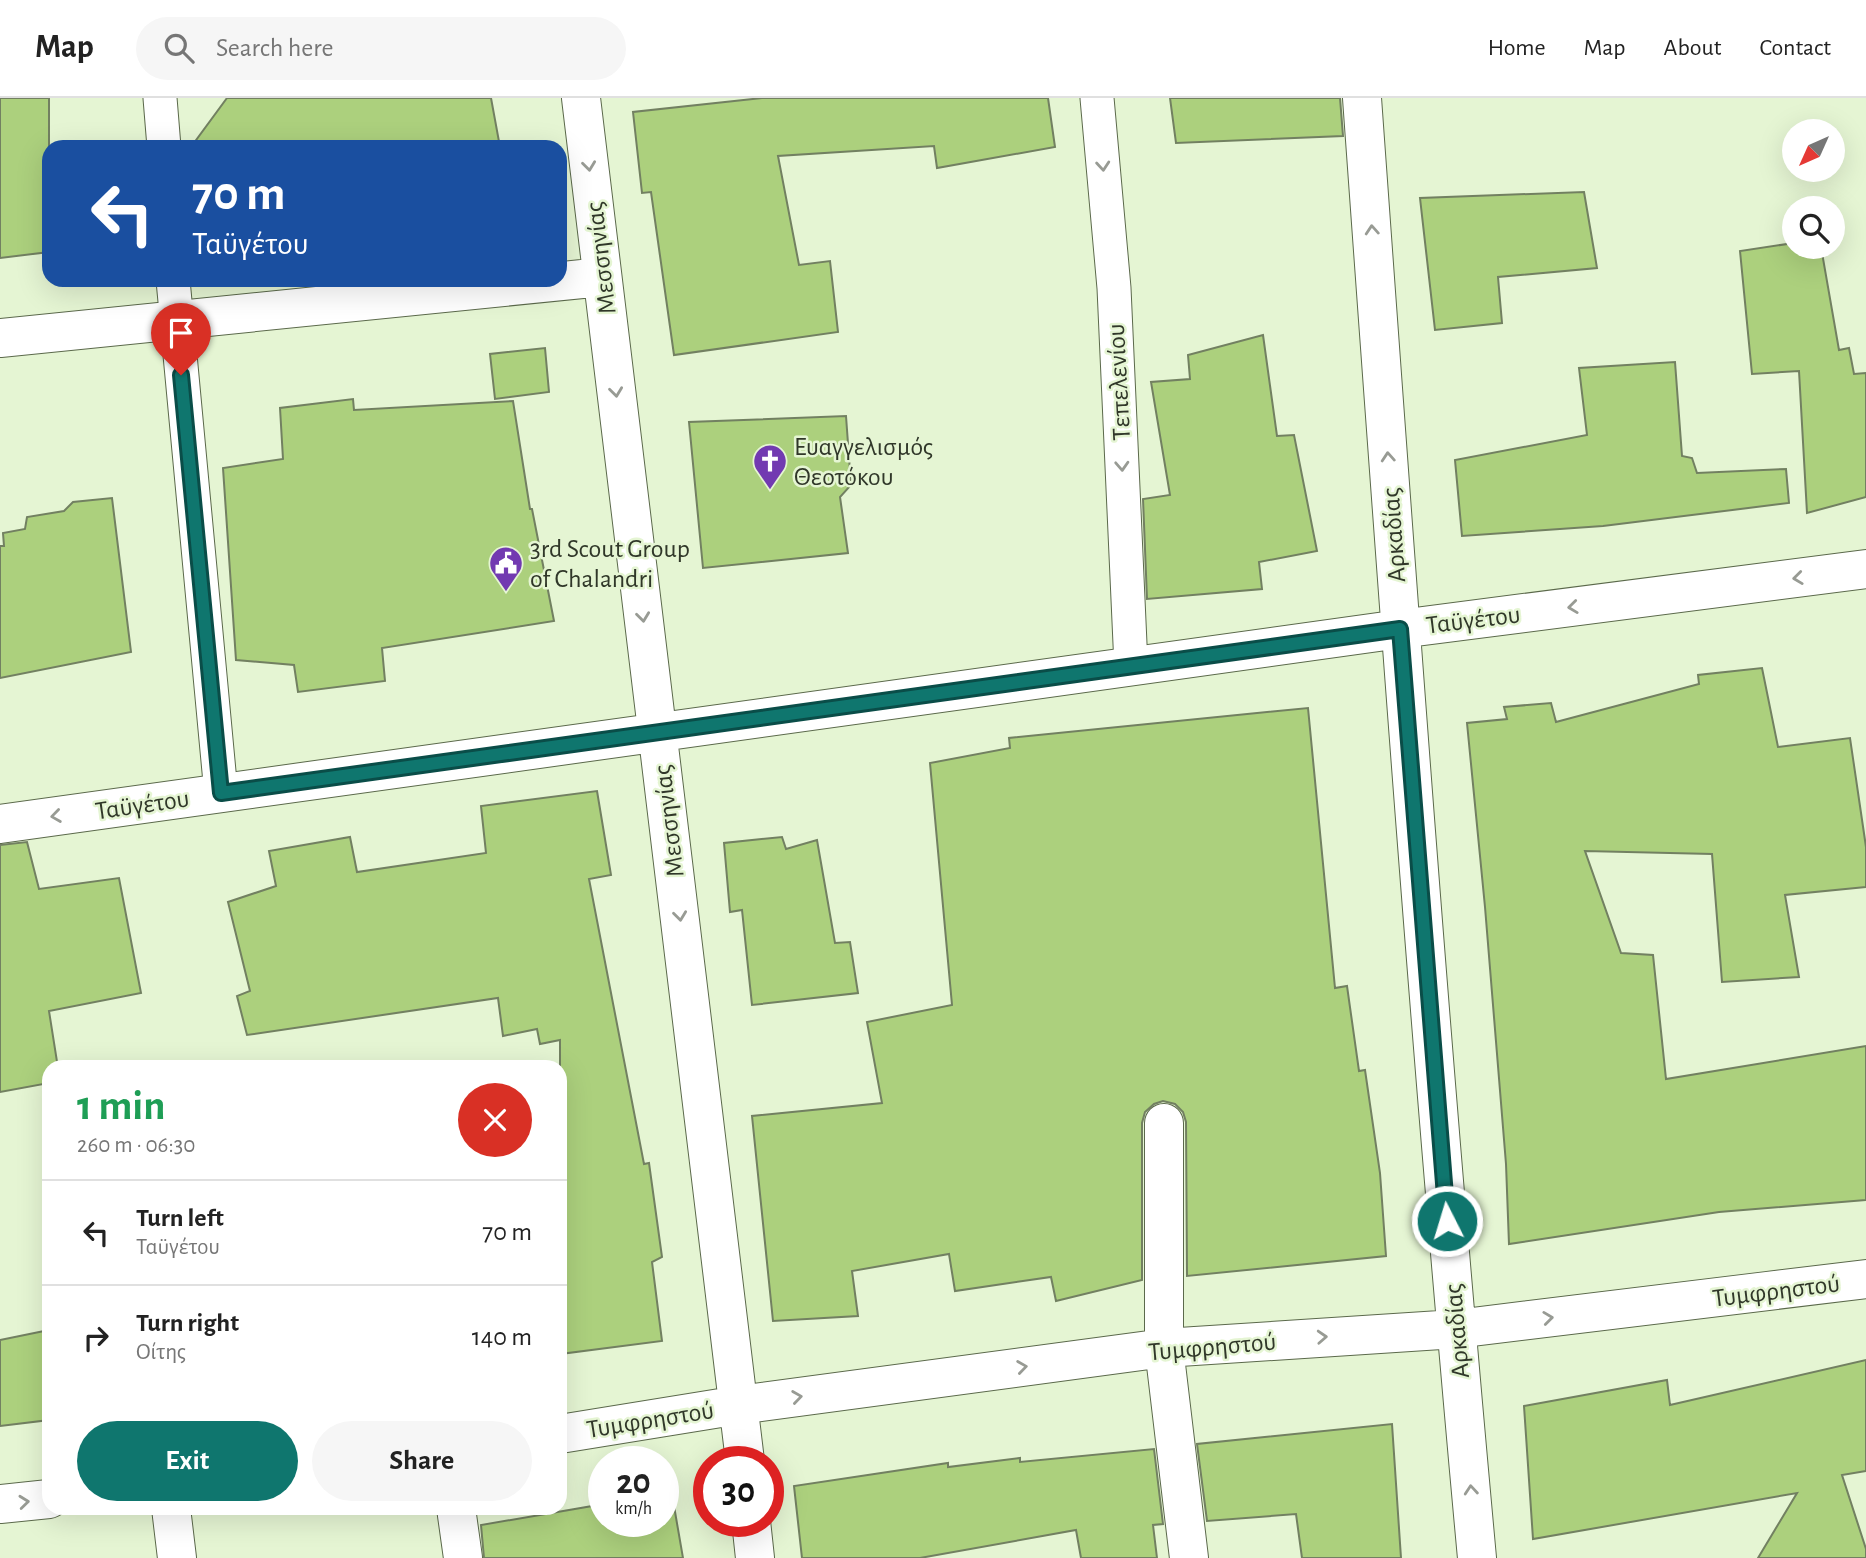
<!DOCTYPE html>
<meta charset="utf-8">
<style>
body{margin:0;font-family:"Alegreya Sans",sans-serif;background:#f6f6f6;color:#222;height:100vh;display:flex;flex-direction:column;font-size:26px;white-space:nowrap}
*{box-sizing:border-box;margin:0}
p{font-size:23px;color:#767676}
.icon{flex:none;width:38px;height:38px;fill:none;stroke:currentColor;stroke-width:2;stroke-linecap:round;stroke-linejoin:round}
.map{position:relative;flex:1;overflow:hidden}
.side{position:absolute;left:42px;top:962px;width:525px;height:455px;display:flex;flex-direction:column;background:#fff;border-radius:21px;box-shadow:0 7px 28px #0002}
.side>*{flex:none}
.hud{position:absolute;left:42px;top:42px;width:525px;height:147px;border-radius:21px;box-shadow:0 7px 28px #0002;background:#1a4fa0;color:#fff;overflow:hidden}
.needle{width:46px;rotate:225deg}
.fabs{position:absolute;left:1782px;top:21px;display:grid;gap:14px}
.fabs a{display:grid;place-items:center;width:63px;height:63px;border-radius:50%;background:#fff;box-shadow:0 7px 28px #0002;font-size:35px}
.speed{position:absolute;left:588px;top:1348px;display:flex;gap:14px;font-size:35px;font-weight:700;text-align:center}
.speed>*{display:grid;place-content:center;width:91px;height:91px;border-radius:50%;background:#fff;box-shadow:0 7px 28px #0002;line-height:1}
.speed small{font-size:18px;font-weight:400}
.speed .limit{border:10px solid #d22;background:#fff;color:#111}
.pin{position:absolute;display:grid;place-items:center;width:60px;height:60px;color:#fff;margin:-72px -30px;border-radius:50% 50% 50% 0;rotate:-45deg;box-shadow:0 0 7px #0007}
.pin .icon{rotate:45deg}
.me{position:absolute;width:77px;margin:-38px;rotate:355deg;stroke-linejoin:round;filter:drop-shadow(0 0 5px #0008)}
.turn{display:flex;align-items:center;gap:24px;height:147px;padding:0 35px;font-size:32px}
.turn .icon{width:91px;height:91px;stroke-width:2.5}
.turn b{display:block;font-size:49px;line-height:60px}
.round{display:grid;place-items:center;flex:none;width:74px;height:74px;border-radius:37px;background:#f6f6f6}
.headline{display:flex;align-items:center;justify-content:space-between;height:119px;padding:0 35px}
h1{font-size:42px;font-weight:700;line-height:52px;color:#1e9e55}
.primary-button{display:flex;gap:14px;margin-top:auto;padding:14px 35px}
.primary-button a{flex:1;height:80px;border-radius:42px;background:#0f766e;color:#fff;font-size:28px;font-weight:700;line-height:80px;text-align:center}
.primary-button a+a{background:#f6f6f6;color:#222}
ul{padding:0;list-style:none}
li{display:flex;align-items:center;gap:21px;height:105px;padding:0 35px;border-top:2px solid #e0e0e0}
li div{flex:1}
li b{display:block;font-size:26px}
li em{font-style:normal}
header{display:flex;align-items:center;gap:42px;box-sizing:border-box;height:98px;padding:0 35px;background:#fff;border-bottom:2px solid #e0e0e0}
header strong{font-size:33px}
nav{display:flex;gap:38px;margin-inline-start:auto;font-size:24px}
.search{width:490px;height:63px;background:#f6f6f6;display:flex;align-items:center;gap:18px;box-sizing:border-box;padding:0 24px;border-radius:38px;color:#767676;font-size:26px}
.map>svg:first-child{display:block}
</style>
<header>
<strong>Map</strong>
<div class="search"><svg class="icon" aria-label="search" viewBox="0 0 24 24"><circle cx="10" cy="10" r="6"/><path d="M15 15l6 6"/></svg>Search here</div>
<nav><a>Home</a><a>Map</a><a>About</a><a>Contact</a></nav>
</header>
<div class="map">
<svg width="1866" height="1460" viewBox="0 0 1866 1460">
<rect width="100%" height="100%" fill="#e5f5d3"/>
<path fill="#acd07d" stroke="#728061" stroke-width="2" d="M 0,0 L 49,0 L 49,154 L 0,160 Z
M 227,0 L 491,0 L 500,49 L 191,49 Z
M 762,0 L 1048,0 L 1055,49 L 937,70 L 934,48 L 778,58 L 799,167 L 830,163 L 838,234 L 674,257 L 651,94 L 642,95 L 633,14 Z
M 1170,0 L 1340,0 L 1343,38 L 1176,45 Z
M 1584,94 L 1597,170 L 1498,179 L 1502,225 L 1435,232 L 1420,100 Z
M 1794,145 L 1794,149 L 1805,149 L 1806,151 L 1821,149 L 1839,252 L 1849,250 L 1854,276 L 1866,275 L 1866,399 L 1807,415 L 1799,273 L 1752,276 L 1740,153 Z
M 1263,237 L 1277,338 L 1294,337 L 1317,453 L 1259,464 L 1262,491 L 1147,501 L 1143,401 L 1170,397 L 1151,284 L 1190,281 L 1188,257 Z
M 545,250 L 549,294 L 495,301 L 490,256 Z
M 1675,264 L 1682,358 L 1692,360 L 1697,375 L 1786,371 L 1789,405 L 1603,428 L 1462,438 L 1455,362 L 1587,337 L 1579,270 Z
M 353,301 L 354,312 L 513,303 L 530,411 L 532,411 L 554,523 L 382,550 L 385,583 L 298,594 L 294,567 L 236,562 L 223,370 L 283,361 L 280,310 Z
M 846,318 L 851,387 L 840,399 L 848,455 L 703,470 L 689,324 Z
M 112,400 L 131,554 L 0,580 L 0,448 L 4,448 L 3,435 L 25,431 L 27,419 L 64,413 L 73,404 Z
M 1762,570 L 1778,649 L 1850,640 L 1866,749 L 1866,789 L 1785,797 L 1799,879 L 1722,884 L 1712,756 L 1585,753 L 1621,855 L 1653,857 L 1666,981 L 1866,948 L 1866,1102 L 1719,1114 L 1509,1146 L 1506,1066 L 1485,809 L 1467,625 L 1507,621 L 1504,609 L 1551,605 L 1556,624 L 1699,586 L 1698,577 Z
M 1308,610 L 1335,890 L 1347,888 L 1359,973 L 1365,972 L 1380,1075 L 1386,1158 L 1187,1178 L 1186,1024 L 1183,1014 L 1175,1006 L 1163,1003 L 1154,1006 L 1145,1014 L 1142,1025 L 1142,1182 L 1056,1203 L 1051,1179 L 955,1193 L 949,1156 L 852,1173 L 858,1218 L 773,1223 L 752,1018 L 882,1005 L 867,924 L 952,907 L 930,665 L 1010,650 L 1009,640 Z
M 597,693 L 611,777 L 589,781 L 644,1066 L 649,1065 L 662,1159 L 652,1164 L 662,1243 L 560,1256 L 560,942 L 540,946 L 537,931 L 503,938 L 498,900 L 247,937 L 237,898 L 250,893 L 228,804 L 276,788 L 269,753 L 350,739 L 357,774 L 486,755 L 481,708 Z
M 782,739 L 786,751 L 817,742 L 835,845 L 850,844 L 858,895 L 752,907 L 742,812 L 730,814 L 724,745 Z
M 27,744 L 39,791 L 119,780 L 141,895 L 49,913 L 58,970 L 49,970 L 49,985 L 0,994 L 0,747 Z
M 49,1232 L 49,1322 L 0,1328 L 0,1242 Z
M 1866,1262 L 1866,1373 L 1842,1377 L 1866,1451 L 1866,1460 L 1758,1460 L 1797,1395 L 1533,1441 L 1524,1308 L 1667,1282 L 1670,1307 Z
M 1392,1326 L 1401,1460 L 1302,1460 L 1296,1416 L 1207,1423 L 1197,1346 Z
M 1154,1351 L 1163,1426 L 1153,1427 L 1157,1460 L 1081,1460 L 1076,1432 L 920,1460 L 802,1460 L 794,1388 L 948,1365 L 948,1369 L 1020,1360 L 1020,1364 Z
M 604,1406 L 604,1423 L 663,1423 L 663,1410 L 674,1408 L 683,1460 L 484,1460 L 481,1427 Z"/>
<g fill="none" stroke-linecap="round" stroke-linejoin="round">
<g stroke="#5b694b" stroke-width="35">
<path id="lane" d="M 160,0 L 164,49
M 1097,0 L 1114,190 L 1131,568
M 173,182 L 221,695"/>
</g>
<g stroke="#5b694b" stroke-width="40">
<path id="street" d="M 581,0 L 745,1363
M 1362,0 C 1397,487 1432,974 1477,1460
M 0,240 L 602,179
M 0,726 L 1400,531 L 1866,471
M 1164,1025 L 1164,1250 L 1189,1460
M 560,1336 L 739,1307 L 1164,1250 L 1456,1231 L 1866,1181
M 0,1406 L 49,1401
M 171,1410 L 177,1460
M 456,1410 L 463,1460
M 751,1423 L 755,1460"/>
</g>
<use href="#lane" stroke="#fff" stroke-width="33"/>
<use href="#street" stroke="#fff" stroke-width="38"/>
</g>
<defs><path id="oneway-chevron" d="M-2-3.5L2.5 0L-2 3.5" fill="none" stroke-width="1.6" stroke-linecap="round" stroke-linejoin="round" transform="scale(1.75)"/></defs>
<g stroke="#989b94">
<use href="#oneway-chevron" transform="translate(589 68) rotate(83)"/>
<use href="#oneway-chevron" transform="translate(1103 68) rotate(85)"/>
<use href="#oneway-chevron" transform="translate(1372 132) rotate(-94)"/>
<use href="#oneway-chevron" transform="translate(616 294) rotate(83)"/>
<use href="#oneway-chevron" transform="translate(1388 359) rotate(-94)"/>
<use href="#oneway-chevron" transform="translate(1122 368) rotate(87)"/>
<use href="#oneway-chevron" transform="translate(1798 480) rotate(173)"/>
<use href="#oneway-chevron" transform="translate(1573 509) rotate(173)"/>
<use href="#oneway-chevron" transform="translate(643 519) rotate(83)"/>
<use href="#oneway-chevron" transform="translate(56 718) rotate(172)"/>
<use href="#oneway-chevron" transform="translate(680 818) rotate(83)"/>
<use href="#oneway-chevron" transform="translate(1548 1220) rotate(-7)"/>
<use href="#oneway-chevron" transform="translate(1322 1239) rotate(-3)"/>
<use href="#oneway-chevron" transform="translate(1022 1269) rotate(-8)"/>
<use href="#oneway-chevron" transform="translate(797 1299) rotate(-8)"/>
<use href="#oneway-chevron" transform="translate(1471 1392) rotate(-95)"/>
<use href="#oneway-chevron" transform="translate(24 1404) rotate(-6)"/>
</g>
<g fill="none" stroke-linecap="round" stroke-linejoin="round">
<g stroke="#0a4d48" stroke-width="18">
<path id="route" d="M 181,277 L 221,695 L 1400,531 L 1447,1123"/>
</g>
<use href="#route" stroke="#0f766e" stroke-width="12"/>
</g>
<defs>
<g id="church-pin" transform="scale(1.75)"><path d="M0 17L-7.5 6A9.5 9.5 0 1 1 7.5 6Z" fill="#723ab1" stroke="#e5f5d3"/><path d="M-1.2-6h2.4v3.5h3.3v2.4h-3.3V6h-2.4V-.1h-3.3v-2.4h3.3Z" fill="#fff"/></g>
<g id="civic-pin" transform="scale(1.75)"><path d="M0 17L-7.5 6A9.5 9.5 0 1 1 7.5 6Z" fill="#723ab1" stroke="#e5f5d3"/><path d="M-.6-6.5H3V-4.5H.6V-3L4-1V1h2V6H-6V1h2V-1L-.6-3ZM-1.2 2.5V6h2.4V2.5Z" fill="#fff"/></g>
</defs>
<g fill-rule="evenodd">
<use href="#church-pin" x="770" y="363"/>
<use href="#civic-pin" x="506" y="465"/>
</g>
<g text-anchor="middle" stroke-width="5" stroke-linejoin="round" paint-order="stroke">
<g font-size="26" fill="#303729" stroke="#e5f5d3">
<text transform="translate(600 160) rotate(-97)" y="9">Μεσσηνίας</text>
<text transform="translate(1118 284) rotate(-93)" y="9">Τεπελενίου</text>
<text transform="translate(1393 437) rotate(-94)" y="9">Αρκαδίας</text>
<text transform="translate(1473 521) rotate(-7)" y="9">Ταϋγέτου</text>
<text transform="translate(142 706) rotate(-8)" y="9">Ταϋγέτου</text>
<text transform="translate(668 723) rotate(-97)" y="9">Μεσσηνίας</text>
<text transform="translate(1776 1192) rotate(-7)" y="9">Τυμφρηστού</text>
<text transform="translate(1456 1233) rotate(-95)" y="9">Αρκαδίας</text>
<text transform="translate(1212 1248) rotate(-5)" y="9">Τυμφρηστού</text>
<text transform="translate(650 1321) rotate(-9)" y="9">Τυμφρηστού</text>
</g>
<g font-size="26" fill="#303729" stroke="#e5f5d3" text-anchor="start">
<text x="794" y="357">Ευαγγελισμός<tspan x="794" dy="30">Θεοτόκου</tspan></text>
<text x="530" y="459">3rd Scout Group<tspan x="530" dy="30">of Chalandri</tspan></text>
</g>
</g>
</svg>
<div class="fabs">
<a><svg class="needle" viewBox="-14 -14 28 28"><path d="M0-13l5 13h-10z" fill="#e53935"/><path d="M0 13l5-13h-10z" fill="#767676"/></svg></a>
<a><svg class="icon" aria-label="search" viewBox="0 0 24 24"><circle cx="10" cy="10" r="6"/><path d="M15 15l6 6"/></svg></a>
</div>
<div class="speed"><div>20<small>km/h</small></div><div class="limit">30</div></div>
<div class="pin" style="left:181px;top:277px;background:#d93025"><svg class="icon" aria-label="arrive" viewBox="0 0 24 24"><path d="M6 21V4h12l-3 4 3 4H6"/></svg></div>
<svg class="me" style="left:1447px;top:1123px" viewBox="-20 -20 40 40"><circle r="17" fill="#0f766e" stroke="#fff" stroke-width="3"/><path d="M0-11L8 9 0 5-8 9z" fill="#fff"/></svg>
<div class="hud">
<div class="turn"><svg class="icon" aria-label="left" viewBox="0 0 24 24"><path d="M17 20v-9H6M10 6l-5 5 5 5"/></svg><div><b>70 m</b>Ταϋγέτου</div></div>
</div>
<section class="side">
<div class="headline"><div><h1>1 min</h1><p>260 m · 06:30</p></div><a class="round" style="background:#d93025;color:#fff"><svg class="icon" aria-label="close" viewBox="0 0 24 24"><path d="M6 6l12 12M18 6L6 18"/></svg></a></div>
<ul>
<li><svg class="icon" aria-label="left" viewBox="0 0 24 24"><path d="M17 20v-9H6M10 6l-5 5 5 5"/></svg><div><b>Turn left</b><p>Ταϋγέτου</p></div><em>70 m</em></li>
<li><svg class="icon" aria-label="right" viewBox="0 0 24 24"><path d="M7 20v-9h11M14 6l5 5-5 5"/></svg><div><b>Turn right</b><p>Οίτης</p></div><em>140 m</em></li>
</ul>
<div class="primary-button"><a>Exit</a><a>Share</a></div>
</section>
</div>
